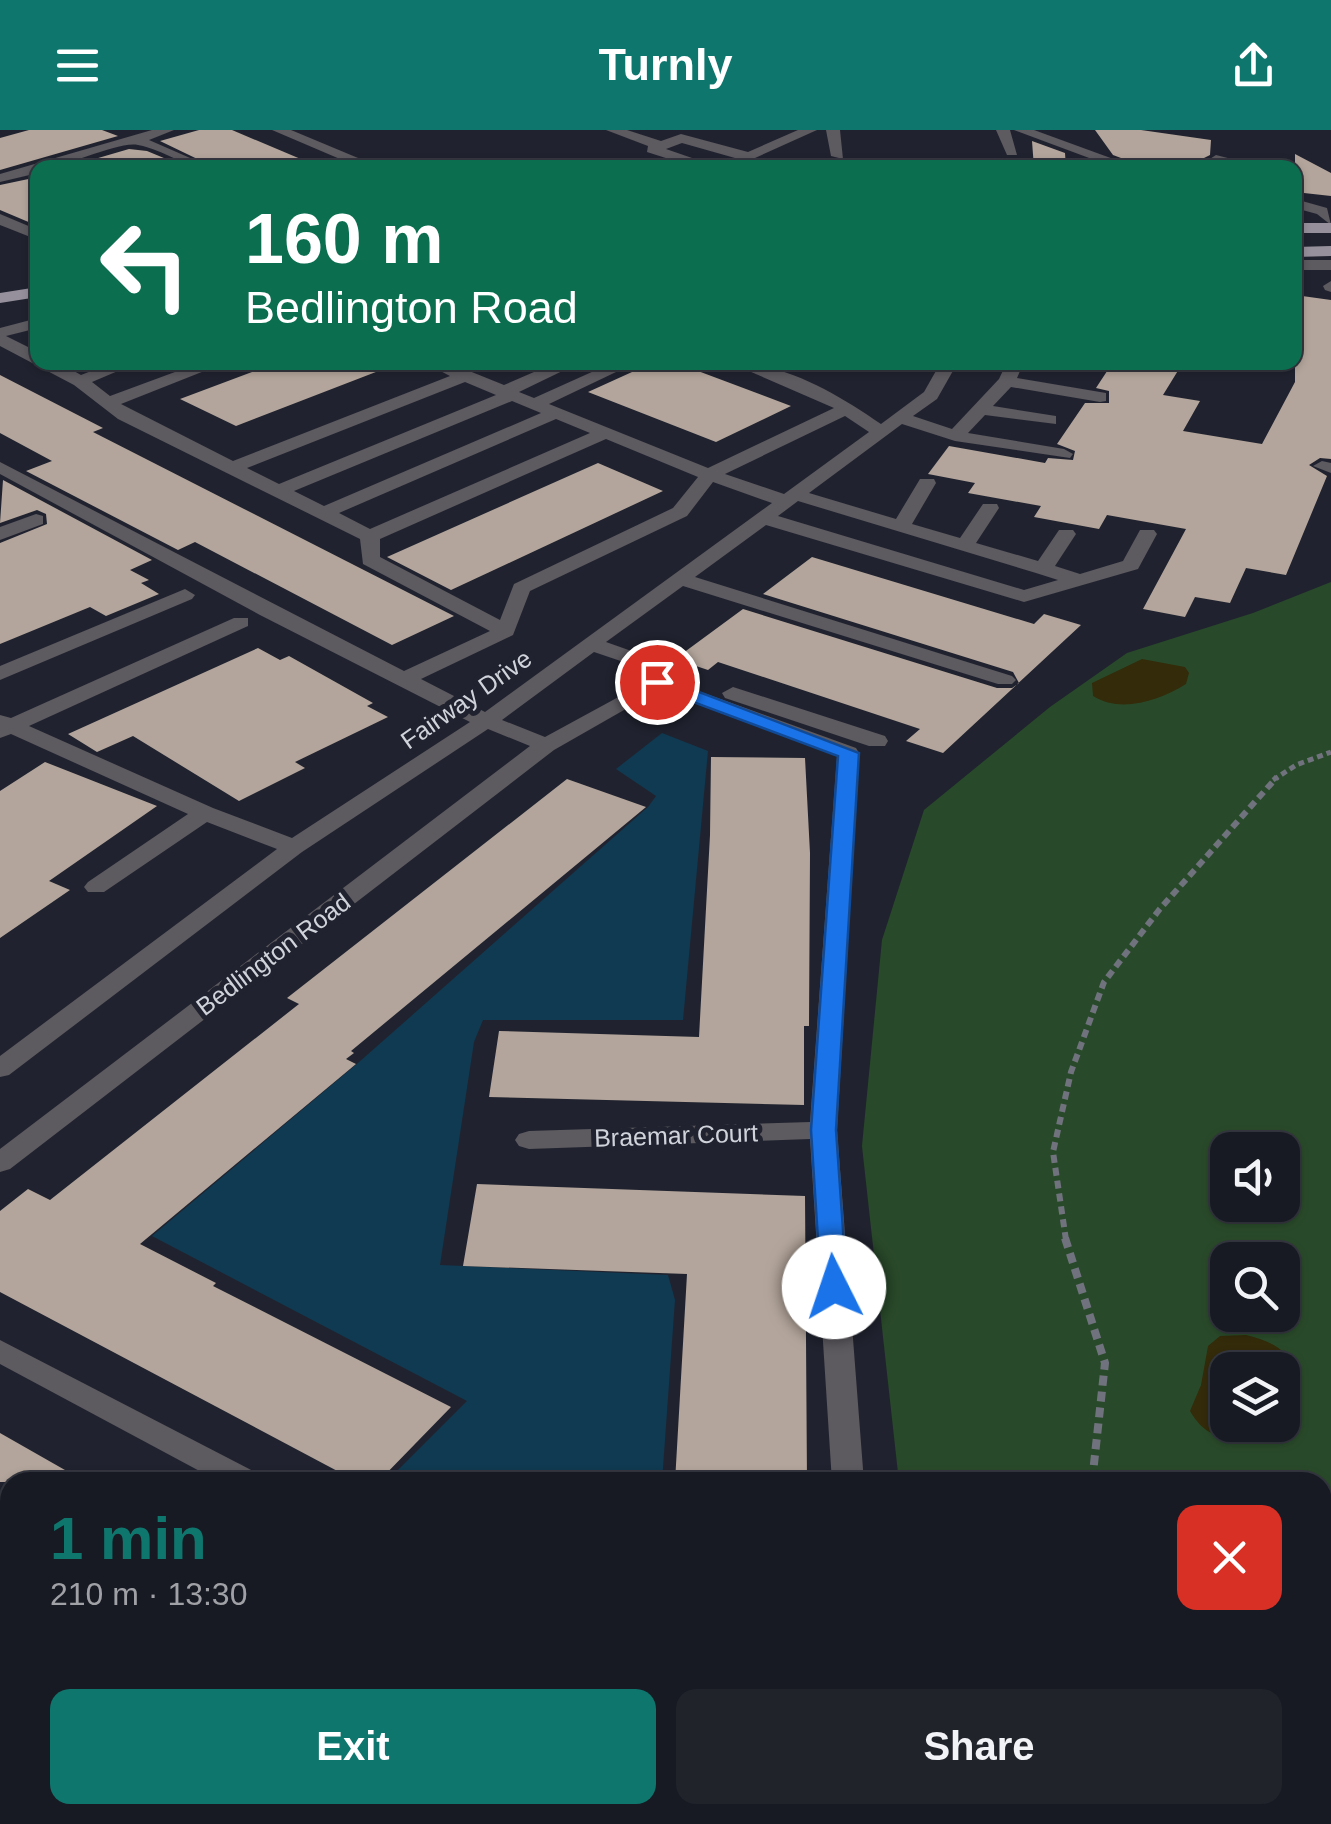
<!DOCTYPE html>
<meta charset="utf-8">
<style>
body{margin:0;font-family:Arial,sans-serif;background:#21232b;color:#f1f3f6;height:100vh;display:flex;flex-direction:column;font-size:38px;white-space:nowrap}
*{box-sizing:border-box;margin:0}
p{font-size:32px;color:#9fa1a6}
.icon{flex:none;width:55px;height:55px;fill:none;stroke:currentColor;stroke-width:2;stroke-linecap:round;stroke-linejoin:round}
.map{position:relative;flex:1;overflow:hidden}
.panel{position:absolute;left:0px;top:1342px;width:1332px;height:352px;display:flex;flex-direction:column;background:#181a23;border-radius:30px 30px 0 0;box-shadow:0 2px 8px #0004,0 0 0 2px #363841}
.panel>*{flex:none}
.hud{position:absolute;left:30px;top:30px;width:1272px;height:210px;border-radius:20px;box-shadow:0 2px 8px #0004,0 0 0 2px #363841;background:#0b6e4f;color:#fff;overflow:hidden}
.buttons{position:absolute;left:1210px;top:1002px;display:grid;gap:20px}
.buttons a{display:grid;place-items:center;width:90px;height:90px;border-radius:20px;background:#181a23;box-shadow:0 2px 8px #0004,0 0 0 2px #363841;font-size:50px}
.pin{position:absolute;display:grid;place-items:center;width:85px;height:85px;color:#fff;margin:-42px;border:5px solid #fff;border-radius:50%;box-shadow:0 2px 10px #0007}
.me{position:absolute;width:110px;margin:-55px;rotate:356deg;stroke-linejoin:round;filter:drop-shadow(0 0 8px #0008)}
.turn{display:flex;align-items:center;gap:35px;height:210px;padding:0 50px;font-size:45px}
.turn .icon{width:130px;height:130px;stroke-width:2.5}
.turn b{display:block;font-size:70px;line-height:85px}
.round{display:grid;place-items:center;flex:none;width:105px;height:105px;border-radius:20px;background:#21232b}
.overview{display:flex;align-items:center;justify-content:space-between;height:170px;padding:0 50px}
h1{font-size:60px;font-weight:600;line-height:75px;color:#0f766e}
.button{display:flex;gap:20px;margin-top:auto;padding:20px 50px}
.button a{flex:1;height:115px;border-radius:20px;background:#0f766e;color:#fff;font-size:40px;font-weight:600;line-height:115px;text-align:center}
.button a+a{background:#21232b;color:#f1f3f6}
header{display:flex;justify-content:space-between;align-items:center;height:130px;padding:0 50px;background:#0f766e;color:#fff;font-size:45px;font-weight:600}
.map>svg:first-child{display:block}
</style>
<header><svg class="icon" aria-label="menu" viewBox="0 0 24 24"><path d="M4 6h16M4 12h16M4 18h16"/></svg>Turnly<svg class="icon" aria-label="share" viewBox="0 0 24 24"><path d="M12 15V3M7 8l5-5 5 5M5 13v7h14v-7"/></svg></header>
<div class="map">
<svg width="1331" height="1694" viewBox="0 0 1331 1694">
<rect width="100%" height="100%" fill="#20232f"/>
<path fill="#294a2a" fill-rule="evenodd" d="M 1331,452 L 1331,1694 L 930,1694 L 935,1685 L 1322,1685 L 1322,1352 L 899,1352 L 862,1016 L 882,810 L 924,680 L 1050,577 L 1127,523 L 1253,483 ZM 1228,1020 L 1282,1020 L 1282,1075 L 1228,1075 ZM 1228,1130 L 1282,1130 L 1282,1185 L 1228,1185 ZM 1228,1240 L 1282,1240 L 1282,1295 L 1228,1295 Z"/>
<path fill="#332b0a" d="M 1142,529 L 1185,537 L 1189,543 L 1186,554 C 1160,570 1121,584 1093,566 L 1092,553 Z
M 1246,1205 C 1272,1211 1304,1225 1283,1256 L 1282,1240 L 1228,1240 L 1228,1295 L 1255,1295 L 1240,1309 C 1215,1307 1203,1303 1190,1281 L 1201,1255 L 1208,1216 L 1220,1206 Z"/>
<path fill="#103a51" d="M 662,603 L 708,621 L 683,890 L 483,890 L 474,912 L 440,1135 L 668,1145 L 675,1170 L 662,1352 L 386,1352 L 467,1271 L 152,1106 L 358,933 L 648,677 L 656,666 L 616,639 Z
M 10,1492 L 10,1685 L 177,1685 L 167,1694 L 0,1694 L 0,1502 Z"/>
<path fill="#b3a59b" d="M 29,0 L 102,0 L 118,6 L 0,40 L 0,8 Z
M 199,0 L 232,0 L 322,38 L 216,38 L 160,11 Z
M 1095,0 L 1141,0 L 1211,10 L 1210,25 L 1204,28 L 1121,28 L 1113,25 Z
M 1032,11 L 1065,23 L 1066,38 L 1034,38 Z
M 129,19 L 147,21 L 188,38 L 64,38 Z
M 1295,24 L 1331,43 L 1331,66 L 1295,62 Z
M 38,47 L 38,96 L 0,80 L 0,55 Z
M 1295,165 L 1331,170 L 1331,329 L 1320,328 L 1309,335 L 1327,346 L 1286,445 L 1246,438 L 1230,473 L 1195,467 L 1185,487 L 1143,479 L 1186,399 L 1107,385 L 1099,399 L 1034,387 L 1041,376 L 968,363 L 975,353 L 928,344 L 949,316 L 1045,333 L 1048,328 L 1073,330 L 1075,321 L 1057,314 L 1085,273 L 1109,273 L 1109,261 L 1096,258 L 1113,232 L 1179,239 L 1163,265 L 1200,271 L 1183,301 L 1262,314 L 1295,252 Z
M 279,232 L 394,232 L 394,235 L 236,296 L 180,269 Z
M 654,232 L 674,232 L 791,276 L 716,312 L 588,262 Z
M 0,245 L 103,298 L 93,302 L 454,486 L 392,515 L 195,412 L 178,420 L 26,341 L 52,331 L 0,303 Z
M 598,333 L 663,361 L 451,460 L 387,427 Z
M 3,350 L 152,430 L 130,440 L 149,450 L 141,453 L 159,464 L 106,486 L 90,477 L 0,514 L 0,413 L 47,394 L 46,384 L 37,380 L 0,393 Z
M 812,427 L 1034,494 L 1044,484 L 1081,495 L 943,623 L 906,611 L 920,599 L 718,532 L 708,540 L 675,529 L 743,479 L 997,558 L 1012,558 L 1019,553 L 1013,542 L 763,464 Z
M 258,518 L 280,530 L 289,526 L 373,573 L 367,576 L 388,587 L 295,632 L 305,638 L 239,671 L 133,606 L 97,622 L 68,604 Z
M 711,627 L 805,628 L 810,723 L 809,896 L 804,896 L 804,975 L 489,967 L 499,901 L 699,907 L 710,705 Z
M 45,632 L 157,676 L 49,751 L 70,760 L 0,808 L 0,661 Z
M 567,649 L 646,677 L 351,921 L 354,923 L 346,929 L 356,934 L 140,1114 L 216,1153 L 213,1156 L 451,1277 L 378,1352 L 358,1352 L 0,1162 L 0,1081 L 28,1059 L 50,1070 L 299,874 L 287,868 Z
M 477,1054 L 805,1066 L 807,1352 L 675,1352 L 687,1144 L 463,1136 Z
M 0,1303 L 86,1352 L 0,1352 Z"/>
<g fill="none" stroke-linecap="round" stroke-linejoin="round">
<path stroke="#70737d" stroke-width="5" stroke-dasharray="6 4" stroke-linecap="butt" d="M 1273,650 L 1296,635 L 1331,622"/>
<path stroke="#70737d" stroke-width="6" stroke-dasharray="8 5" stroke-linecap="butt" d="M 1066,1110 L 1053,1022 L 1071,942 L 1104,852 L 1159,780 L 1277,647"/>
<path stroke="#70737d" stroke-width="8" stroke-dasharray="10 6" stroke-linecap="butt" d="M 1065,1108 L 1105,1233 L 1092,1352
M 1166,1685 L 1185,1694"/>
<path fill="#5d5a60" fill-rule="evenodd" d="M 152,0 L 174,0 L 149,10 L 213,38 C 184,38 165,20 138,15 C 117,11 67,38 38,38 L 38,43 L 0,52 L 0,44 Z
M 272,0 L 291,0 L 382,38 L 361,38 Z
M 606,0 L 627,0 L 661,11 L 681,4 L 748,22 L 798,0 L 817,0 L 735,37 L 728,33 L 735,28 L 682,13 L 666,19 L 721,38 L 697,38 L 647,22 L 648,16 Z
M 826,0 L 840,0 L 843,29 L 831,26 Z
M 996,0 L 1010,0 L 1017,25 L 1007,25 Z
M 1014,0 L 1034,0 L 1138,38 L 1116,38 Z
M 1216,25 L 1255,35 L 1257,38 L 1218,34 L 1196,38 Z
M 1295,69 L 1327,78 L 1331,95 L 1317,84 L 1295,78 Z
M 0,84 L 38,100 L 38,110 L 0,95 Z
M 1295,130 L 1331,130 L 1331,140 L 1295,140 Z
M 1331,151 L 1331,162 L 1325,160 L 1323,156 Z
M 38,188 L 38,198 L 6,206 L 38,222 L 38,232 L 58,232 L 81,245 L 114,232 L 139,232 L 92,252 L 110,266 L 202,232 L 227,232 L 121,274 L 233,331 L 450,246 L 423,232 L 447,232 L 504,255 L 557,232 L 581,232 L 519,262 L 534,268 L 614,232 L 637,232 L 549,274 L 708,338 L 834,278 L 728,232 C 783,232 836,263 881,294 L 924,262 L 941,232 L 958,232 L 937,269 L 913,286 L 952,299 L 999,249 L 1007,232 L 1024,232 L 1017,248 L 1106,263 L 1106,271 L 1100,272 L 1011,257 L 993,276 L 1056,286 L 1056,294 L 985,285 L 968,303 L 1064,319 L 1073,324 L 1070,328 L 955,311 L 902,294 L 809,363 L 896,389 L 920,349 L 934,349 L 936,353 L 912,394 L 960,408 L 983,374 L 997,374 L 999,378 L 976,413 L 1038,431 L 1059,400 L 1073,400 L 1076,404 L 1055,436 L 1080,444 L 1123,431 L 1140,400 L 1154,400 L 1157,404 L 1138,439 L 1024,472 L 766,395 L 695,447 L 1012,546 L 1016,550 L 1012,554 L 998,554 L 683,456 L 606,512 L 688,541 L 692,545 L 688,549 L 674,549 L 594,522 L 502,590 L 545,607 L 657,546 L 856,618 L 859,623 L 837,1000 L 864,1352 L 832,1352 L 810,1009 L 529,1019 L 519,1016 L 515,1010 L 519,1004 L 529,1001 L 810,992 L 837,626 L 659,560 L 554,620 L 10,1039 L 0,1042 L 0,1019 L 530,616 L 488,599 L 302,722 L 9,945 L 0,947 L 0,926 L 277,719 L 207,692 L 104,762 L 88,762 L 84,757 L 88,752 L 188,684 L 11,604 L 0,608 L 0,585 L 11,588 L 234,488 L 248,488 L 248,496 L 29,596 L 213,678 L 292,708 L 470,592 L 260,485 L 0,344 L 0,332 L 404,541 L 490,501 L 363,434 L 360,409 L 118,289 L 74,255 L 0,216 L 0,198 ZM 465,252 L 496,265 L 279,354 L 247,338 ZM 512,271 L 541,283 L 324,376 L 294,361 ZM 845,286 L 869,302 L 784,364 L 725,344 ZM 556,289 L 590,303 L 370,399 L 339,383 ZM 606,309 L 698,347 L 673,378 L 514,454 L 500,490 L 380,427 L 380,409 ZM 713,352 L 772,373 L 485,582 L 421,549 L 513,505 L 530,461 L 687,386 ZM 798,371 L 1036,443 L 1058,450 L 1024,460 L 778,386 Z
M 1061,232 L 1084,232 L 1085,234 L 1077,239 Z
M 1322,331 L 1331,333 L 1331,343 L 1313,336 Z
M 36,384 L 43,386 L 43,394 L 0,410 L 0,397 Z
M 185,459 L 195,465 L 192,469 L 0,550 L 0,536 Z
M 733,557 L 885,606 L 888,611 L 885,616 L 869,616 L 725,568 L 722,563 Z
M 0,1210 L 257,1343 L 262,1352 L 220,1352 L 0,1234 Z
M 292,1685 L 334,1685 L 338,1694 L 296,1694 Z
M 836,1685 L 876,1685 L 872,1694 L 832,1694 Z"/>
<path fill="#96909c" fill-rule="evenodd" d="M 1295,93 L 1331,93 L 1331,103 L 1295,103 Z
M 1331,116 L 1331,126 L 1295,127 L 1295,117 Z
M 38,157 L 38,167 L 0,173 L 0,163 Z"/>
</g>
<path fill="#1a73e8" stroke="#114b97" stroke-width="2.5" d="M 657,546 L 859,623 L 836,1000 L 847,1157 L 844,1163 L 825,1163 L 821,1157 L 811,1000 L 838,626 L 650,556 L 650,548 Z"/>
<g text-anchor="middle" stroke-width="10" stroke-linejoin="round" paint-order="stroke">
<g font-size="25" fill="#d1d3db" stroke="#20232f">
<text transform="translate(466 569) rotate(-35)" y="9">Fairway Drive</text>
<text transform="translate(273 824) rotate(-37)" y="9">Bedlington Road</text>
<text transform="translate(676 1005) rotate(-2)" y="9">Braemar Court</text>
</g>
</g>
</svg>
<div class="buttons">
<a><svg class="icon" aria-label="sound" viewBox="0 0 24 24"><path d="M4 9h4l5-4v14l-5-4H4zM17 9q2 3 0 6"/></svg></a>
<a><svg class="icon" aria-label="search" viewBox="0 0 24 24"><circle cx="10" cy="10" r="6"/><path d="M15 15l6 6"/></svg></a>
<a><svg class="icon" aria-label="layers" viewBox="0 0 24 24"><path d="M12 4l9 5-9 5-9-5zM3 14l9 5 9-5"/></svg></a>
</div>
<div class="pin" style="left:657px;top:552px;background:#d93025"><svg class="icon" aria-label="arrive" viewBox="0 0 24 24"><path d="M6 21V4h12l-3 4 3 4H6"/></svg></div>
<svg class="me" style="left:834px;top:1157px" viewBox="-20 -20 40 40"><circle r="19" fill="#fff"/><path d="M0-13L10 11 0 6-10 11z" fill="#1a73e8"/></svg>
<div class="hud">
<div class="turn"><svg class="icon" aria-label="left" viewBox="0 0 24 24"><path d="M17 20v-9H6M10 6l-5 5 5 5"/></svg><div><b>160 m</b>Bedlington Road</div></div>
</div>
<section class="panel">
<div class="overview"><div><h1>1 min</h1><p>210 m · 13:30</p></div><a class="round" style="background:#d93025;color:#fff"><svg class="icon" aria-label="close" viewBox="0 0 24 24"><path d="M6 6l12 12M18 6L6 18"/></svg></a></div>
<div class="button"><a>Exit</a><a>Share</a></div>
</section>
</div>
